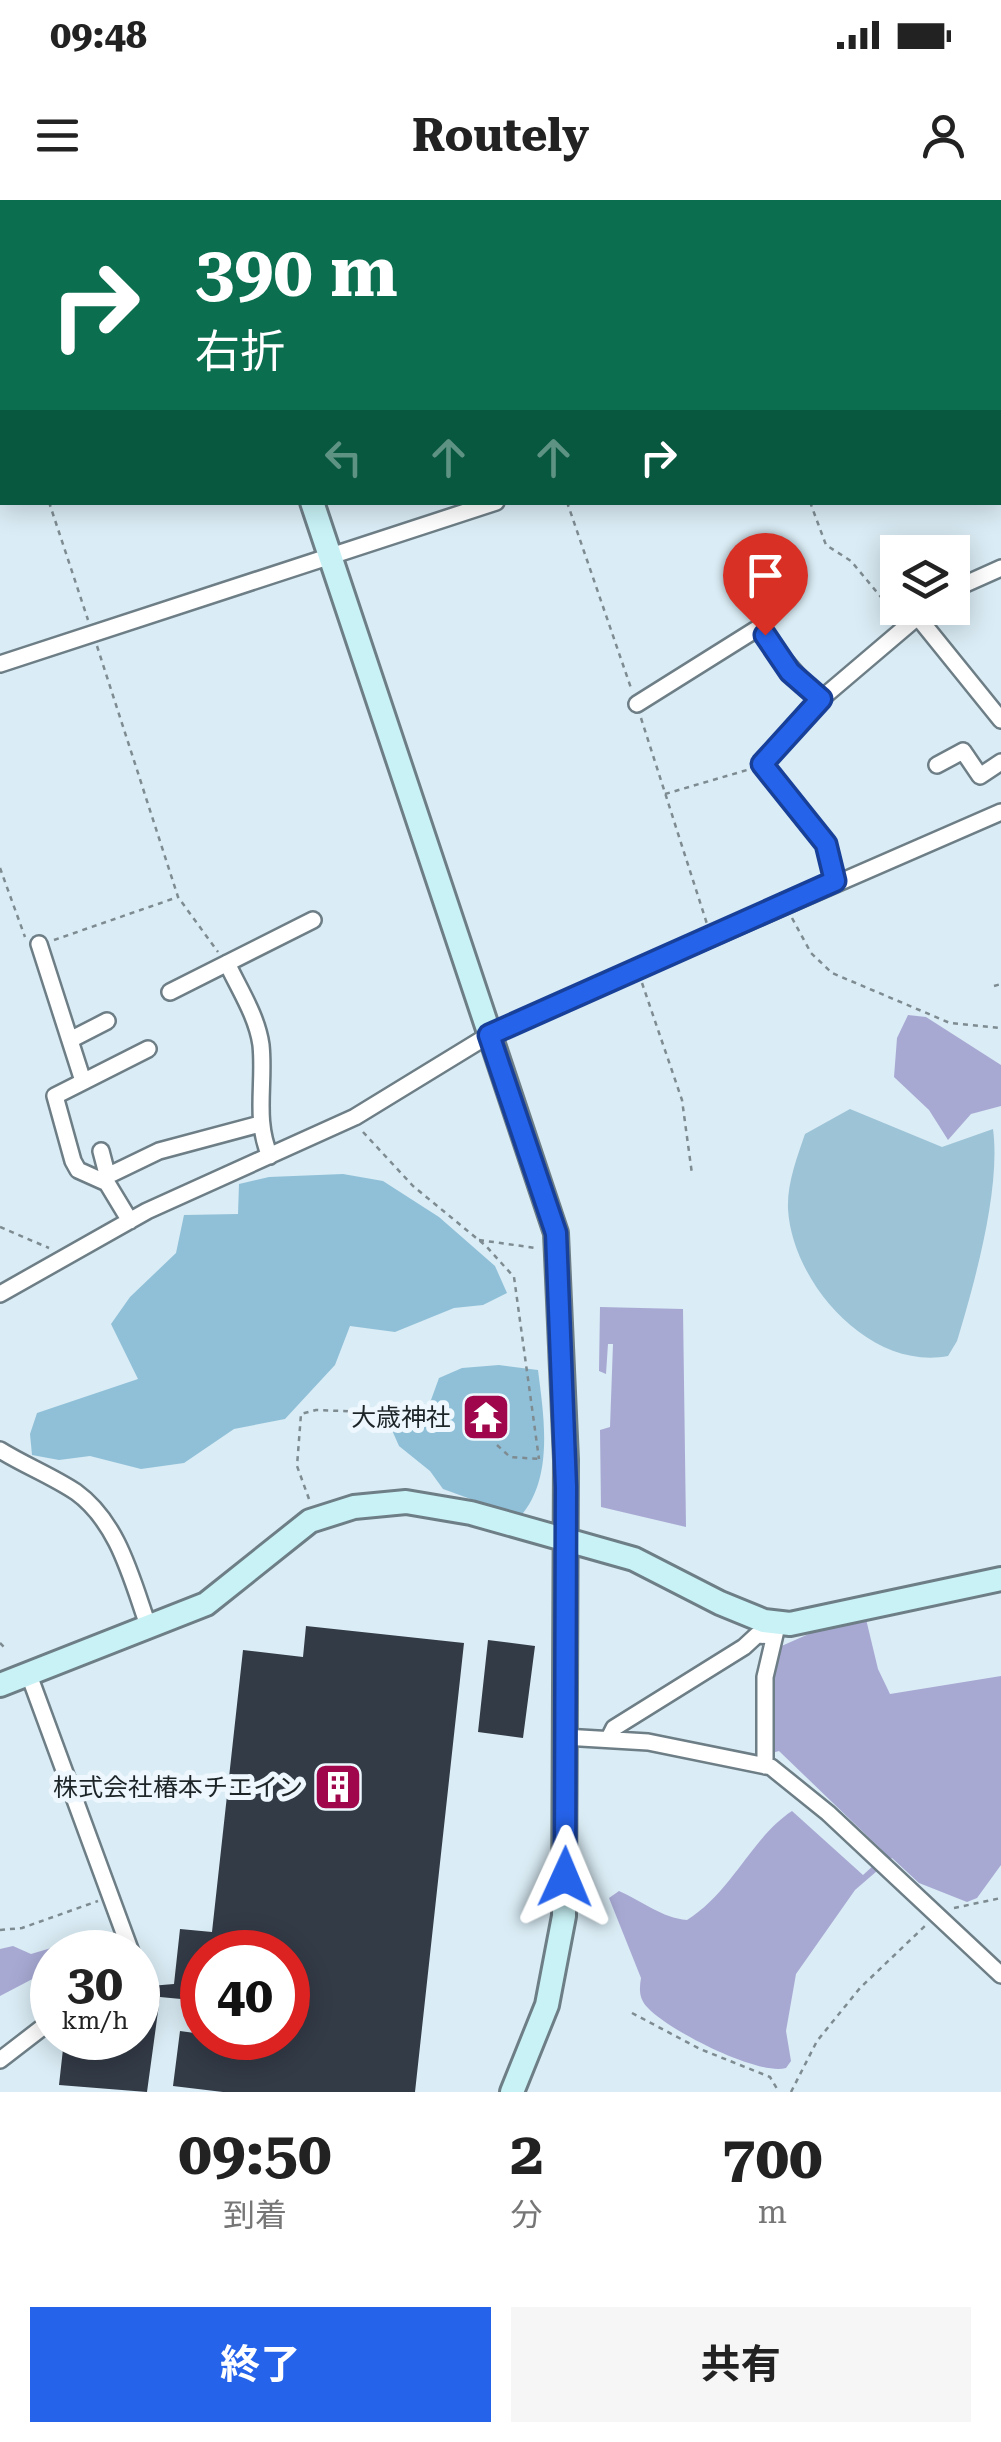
<!DOCTYPE html>
<html lang="ja">
<meta charset="utf-8">
<style>
body{margin:0;font-family:"Roboto Serif","Noto Sans JP",serif;background:#f6f6f6;color:#222;height:100vh;display:flex;flex-direction:column;font-size:38px;white-space:nowrap}
*{box-sizing:border-box;margin:0}
p{font-size:32px;color:#767676}
.icon{flex:none;width:55px;height:55px;fill:none;stroke:currentColor;stroke-width:2;stroke-linecap:round;stroke-linejoin:round}
.map{position:relative;height:1892px;overflow:hidden}
.side{display:flex;flex-direction:column;background:#fff;flex:1}
.side>*{flex:none}
.top-card{position:absolute;left:0px;top:0px;width:1002px;height:305px;box-shadow:0 5px 25px #0003;background:#0b6e4f;color:#fff;overflow:hidden}
.buttons{position:absolute;left:880px;top:335px;display:grid;gap:20px}
.buttons a{display:grid;place-items:center;width:90px;height:90px;border-radius:0px;background:#fff;box-shadow:0 5px 25px #0003;font-size:50px}
.speed{position:absolute;left:30px;top:1730px;display:flex;gap:20px;font-size:50px;font-weight:700;text-align:center}
.speed>*{display:grid;place-content:center;width:130px;height:130px;border-radius:50%;background:#fff;box-shadow:0 5px 25px #0003;line-height:1}
.speed small{font-size:25px;font-weight:400}
.speed .limit{border:15px solid #d22;background:#fff;color:#111}
.pin{position:absolute;display:grid;place-items:center;width:85px;height:85px;color:#fff;margin:-102px -42px;border-radius:50% 50% 50% 0;rotate:-45deg;box-shadow:0 0 10px #0007}
.pin .icon{rotate:45deg}
.me{position:absolute;width:110px;margin:-55px;rotate:1deg;stroke-linejoin:round;filter:drop-shadow(0 0 8px #0008)}
.turn{display:flex;align-items:center;gap:35px;height:210px;padding:0 30px;font-size:45px}
.turn .icon{width:130px;height:130px;stroke-width:2.5}
.turn b{display:block;font-size:70px;line-height:85px}
.lanes{display:flex;align-items:center;height:95px;padding:0 30px;background:#0003;justify-content:center;gap:50px;direction:ltr}
.lanes .off{opacity:.35}
.eta{display:flex;justify-content:space-evenly;align-items:center;height:170px;text-align:center}
.eta b{font-size:60px;font-weight:700;line-height:70px}
.button{display:flex;gap:20px;margin-top:auto;padding:20px 30px}
.button a{flex:1;height:115px;border-radius:0px;background:#2563eb;color:#fff;font-size:40px;font-weight:700;line-height:115px;text-align:center}
.button a+a{background:#f6f6f6;color:#222}
.status{display:flex;justify-content:space-between;align-items:center;height:70px;padding:0 50px;background:#fff;direction:ltr}
.status svg{height:28px;fill:currentColor}
header{display:flex;justify-content:space-between;align-items:center;height:130px;padding:0 30px;background:#fff;font-size:45px;font-weight:700}
.map>svg:first-child{display:block}
</style>
<div class="status"><b>09:48</b><svg viewBox="0 0 49 12"><path d="M0 12V9h3v3zM5 12V6h3v6zM10 12V3h3v9zM15 12V0h3v12zM26 1h20v11H26zM47 4h2v5h-2z"/></svg></div>
<header><svg class="icon" aria-label="menu" viewBox="0 0 24 24"><path d="M4 6h16M4 12h16M4 18h16"/></svg>Routely<svg class="icon" aria-label="person" viewBox="0 0 24 24"><circle cx="12" cy="8" r="4"/><path d="M4 21q1-7 8-7t8 7"/></svg></header>
<div class="map">
<svg width="1001" height="1892" viewBox="0 0 1001 1892">
<rect width="100%" height="100%" fill="#daecf5"/>
<path fill="#9dc3d7" d="M 850,909 L 942,947 L 993,929 C 1001,987 975,1082 957,1141 L 948,1156 C 869,1171 792,1082 788,1009 C 787,983 797,958 805,934 Z"/>
<path fill="#90c0d8" d="M 343,974 L 383,981 L 439,1017 L 495,1066 L 507,1093 L 483,1105 L 454,1108 L 395,1132 L 350,1126 L 335,1165 L 285,1219 L 234,1229 L 184,1263 L 141,1269 L 90,1256 L 59,1260 L 32,1255 L 30,1234 L 37,1213 L 138,1179 L 111,1124 L 130,1097 L 176,1053 L 184,1015 L 238,1014 L 239,984 L 269,977 Z
M 499,1165 L 538,1170 C 544,1218 554,1278 520,1317 L 443,1289 L 430,1271 L 399,1246 L 384,1212 L 396,1204 L 422,1208 L 431,1200 L 439,1178 L 462,1168 Z"/>
<path fill="#a8a9d3" d="M 908,815 L 926,817 L 1001,865 L 1001,906 L 971,914 L 948,940 L 929,910 L 894,877 L 897,838 Z
M 600,1107 L 683,1109 L 686,1327 L 601,1307 L 600,1230 L 610,1227 L 613,1144 L 608,1144 L 606,1174 L 599,1171 Z
M 866,1419 L 878,1469 L 890,1494 L 1001,1476 L 1001,1665 L 977,1698 L 967,1702 L 919,1683 L 892,1658 L 855,1690 L 796,1774 L 786,1831 L 791,1861 L 786,1868 C 758,1876 668,1830 648,1808 C 639,1799 639,1790 641,1778 L 609,1698 L 619,1691 C 642,1701 662,1718 687,1720 C 732,1692 752,1637 792,1611 L 863,1675 L 886,1654 L 779,1551 L 772,1553 L 772,1469 L 777,1448 L 820,1429 Z
M 13,1746 L 31,1754 L 51,1748 L 52,1761 L 42,1774 L 0,1796 L 0,1749 Z"/>
<path fill="#333b47" d="M 306,1426 L 464,1443 L 415,1892 L 223,1892 L 173,1886 L 180,1831 L 202,1834 L 202,1838 L 288,1838 L 288,1752 L 202,1752 L 202,1801 L 160,1797 L 147,1892 L 59,1885 L 63,1849 L 70,1850 L 73,1838 L 138,1838 L 138,1787 L 174,1784 L 180,1729 L 212,1732 L 243,1450 L 303,1457 Z
M 488,1440 L 535,1446 L 523,1538 L 478,1532 Z"/>
<g fill="none" stroke-linecap="round" stroke-linejoin="round">
<g stroke="#6e7e86" stroke-width="20">
<path id="street" d="M 1000,137 L 1001,137
M 952,390 L 1001,368
M 917,416 L 1001,520
M 0,464 L 496,302
M 637,504 L 755,430 C 764,433 803,485 821,499
M 937,565 L 963,551 L 980,576 L 1001,562
M 835,681 L 826,644 L 762,564 L 808,510 L 928,408
M 39,744 L 83,881
M 227,763 C 239,789 257,816 261,845 C 265,884 254,920 270,956
M 170,792 L 313,720
M 70,840 L 107,821
M 101,951 L 107,974
M 101,979 L 159,951 L 260,924
M 130,1021 L 107,983 L 78,970 L 73,961 L 55,896 L 148,849
M 0,1094 L 147,1011 L 355,917 L 489,835 L 1001,612
M 0,1250 C 24,1265 52,1276 76,1292 C 119,1323 132,1381 149,1428
M 29,1475 L 131,1752
M 564,1537 L 648,1542 L 771,1567 L 828,1613 L 1001,1775
M 609,1538 L 614,1528 L 744,1447 L 757,1435 L 774,1436
M 765,1566 L 765,1477 L 777,1426
M 0,1860 L 52,1820"/>
</g>
<g stroke="#6e7e86" stroke-width="28">
<path id="secondary" d="M 216,0 L 217,2
M 312,302 L 556,1033 L 566,1260 L 564,1716 L 547,1805 L 512,1892
M 0,1485 L 206,1404 L 310,1321 L 354,1307 L 406,1302 L 471,1313 L 634,1359 L 720,1403 L 764,1421 L 790,1424 L 1001,1379"/>
</g>
<path stroke="#7e8b91" stroke-width="2.5" stroke-dasharray="5 5" stroke-linecap="butt" d="M 475,0 L 475,2
M 812,2 L 814,0
M 969,2 L 973,0
M 1000,114 L 1001,117
M 0,155 L 2,162
M 49,302 L 88,420
M 567,302 L 632,491
M 810,302 L 826,345 L 851,361 L 895,414
M 97,446 L 178,697 L 218,752
M 641,518 L 707,724
M 665,594 L 747,570
M 0,668 L 25,737
M 792,718 L 811,753 L 832,773 L 950,823 L 1001,828
M 54,740 L 178,697
M 642,783 L 682,900 L 692,974
M 994,786 L 1001,784
M 363,932 L 413,986 L 486,1046 L 514,1077 L 539,1259
M 0,1027 L 49,1048
M 479,1040 L 536,1048
M 497,1245 L 510,1257 L 540,1259
M 309,1299 L 297,1266 L 301,1214 L 316,1210 L 448,1215
M 0,1443 L 5,1448
M 954,1708 L 1001,1698
M 0,1730 L 22,1728 L 98,1701
M 632,1813 L 700,1849 L 770,1877 L 779,1892
M 791,1892 L 817,1841 L 860,1788 L 927,1724"/>
<use href="#street" stroke="#fff" stroke-width="15"/>
<use href="#secondary" stroke="#c8f2f6" stroke-width="22"/>
</g>
<g fill="none" stroke-linecap="round" stroke-linejoin="round">
<g stroke="#184099" stroke-width="25">
<path id="route" d="M 565,1677 L 566,1287 L 556,1033 L 489,835 L 835,681 L 826,644 L 762,564 L 821,499 L 790,472 L 765,435"/>
</g>
<use href="#route" stroke="#2563eb" stroke-width="18"/>
</g>
<defs>
<g id="temple-square" transform="scale(2.5)"><rect x="-9" y="-9" width="18" height="18" rx="4" fill="#a0064b" stroke="#edf7fd"/><path d="M0-6L5-2H3V0L6.5 2.5H4V6H1.5V3h-3V6H-4V2.5H-6.5L-3 0V-2H-5Z" fill="#fff"/></g>
<g id="building-square" transform="scale(2.5)"><rect x="-9" y="-9" width="18" height="18" rx="4" fill="#a0064b" stroke="#edf7fd"/><path d="M-4-6H4V6H1V3H-1V6H-4ZM-2.5-4.3h1.7v1.8h-1.7ZM.8-4.3h1.7v1.8H.8ZM-2.5-1h1.7V.8h-1.7ZM.8-1h1.7V.8H.8Z" fill="#fff"/></g>
</defs>
<g fill-rule="evenodd">
<use href="#temple-square" x="486" y="1217"/>
<use href="#building-square" x="338" y="1587"/>
</g>
<g text-anchor="middle" stroke-width="10" stroke-linejoin="round" paint-order="stroke">
<g font-size="25" fill="#1e2528" stroke="#edf7fd" text-anchor="end">
<text x="451" y="1226">大歳神社</text>
<text x="303" y="1596">株式会社椿本チエイン</text>
</g>
</g>
</svg>
<div class="buttons">
<a><svg class="icon" aria-label="layers" viewBox="0 0 24 24"><path d="M12 4l9 5-9 5-9-5zM3 14l9 5 9-5"/></svg></a>
</div>
<div class="speed"><div>30<small>km/h</small></div><div class="limit">40</div></div>
<div class="pin" style="left:765px;top:435px;background:#d93025"><svg class="icon" aria-label="arrive" viewBox="0 0 24 24"><path d="M6 21V4h12l-3 4 3 4H6"/></svg></div>
<svg class="me" style="left:565px;top:1677px" viewBox="-20 -20 40 40"><path d="M0-17L14 15 0 8-14 15z" fill="#2563eb" stroke="#fff" stroke-width="4"/></svg>
<div class="top-card">
<div class="turn"><svg class="icon" aria-label="right" viewBox="0 0 24 24"><path d="M7 20v-9h11M14 6l5 5-5 5"/></svg><div><b>390 m</b>右折</div></div>
<div class="lanes"><svg class="icon off" aria-label="left" viewBox="0 0 24 24"><path d="M17 20v-9H6M10 6l-5 5 5 5"/></svg><svg class="icon off" aria-label="ahead" viewBox="0 0 24 24"><path d="M12 20V5M6 11l6-6 6 6"/></svg><svg class="icon off" aria-label="ahead" viewBox="0 0 24 24"><path d="M12 20V5M6 11l6-6 6 6"/></svg><svg class="icon" aria-label="right" viewBox="0 0 24 24"><path d="M7 20v-9h11M14 6l5 5-5 5"/></svg></div>
</div>
</div>
<section class="side">
<div class="eta">
<div><b>09:50</b><p>到着</p></div>
<div><b>2</b><p>分</p></div>
<div><b>700</b><p>m</p></div>
</div>
<div class="button"><a>終了</a><a>共有</a></div>
</section>
